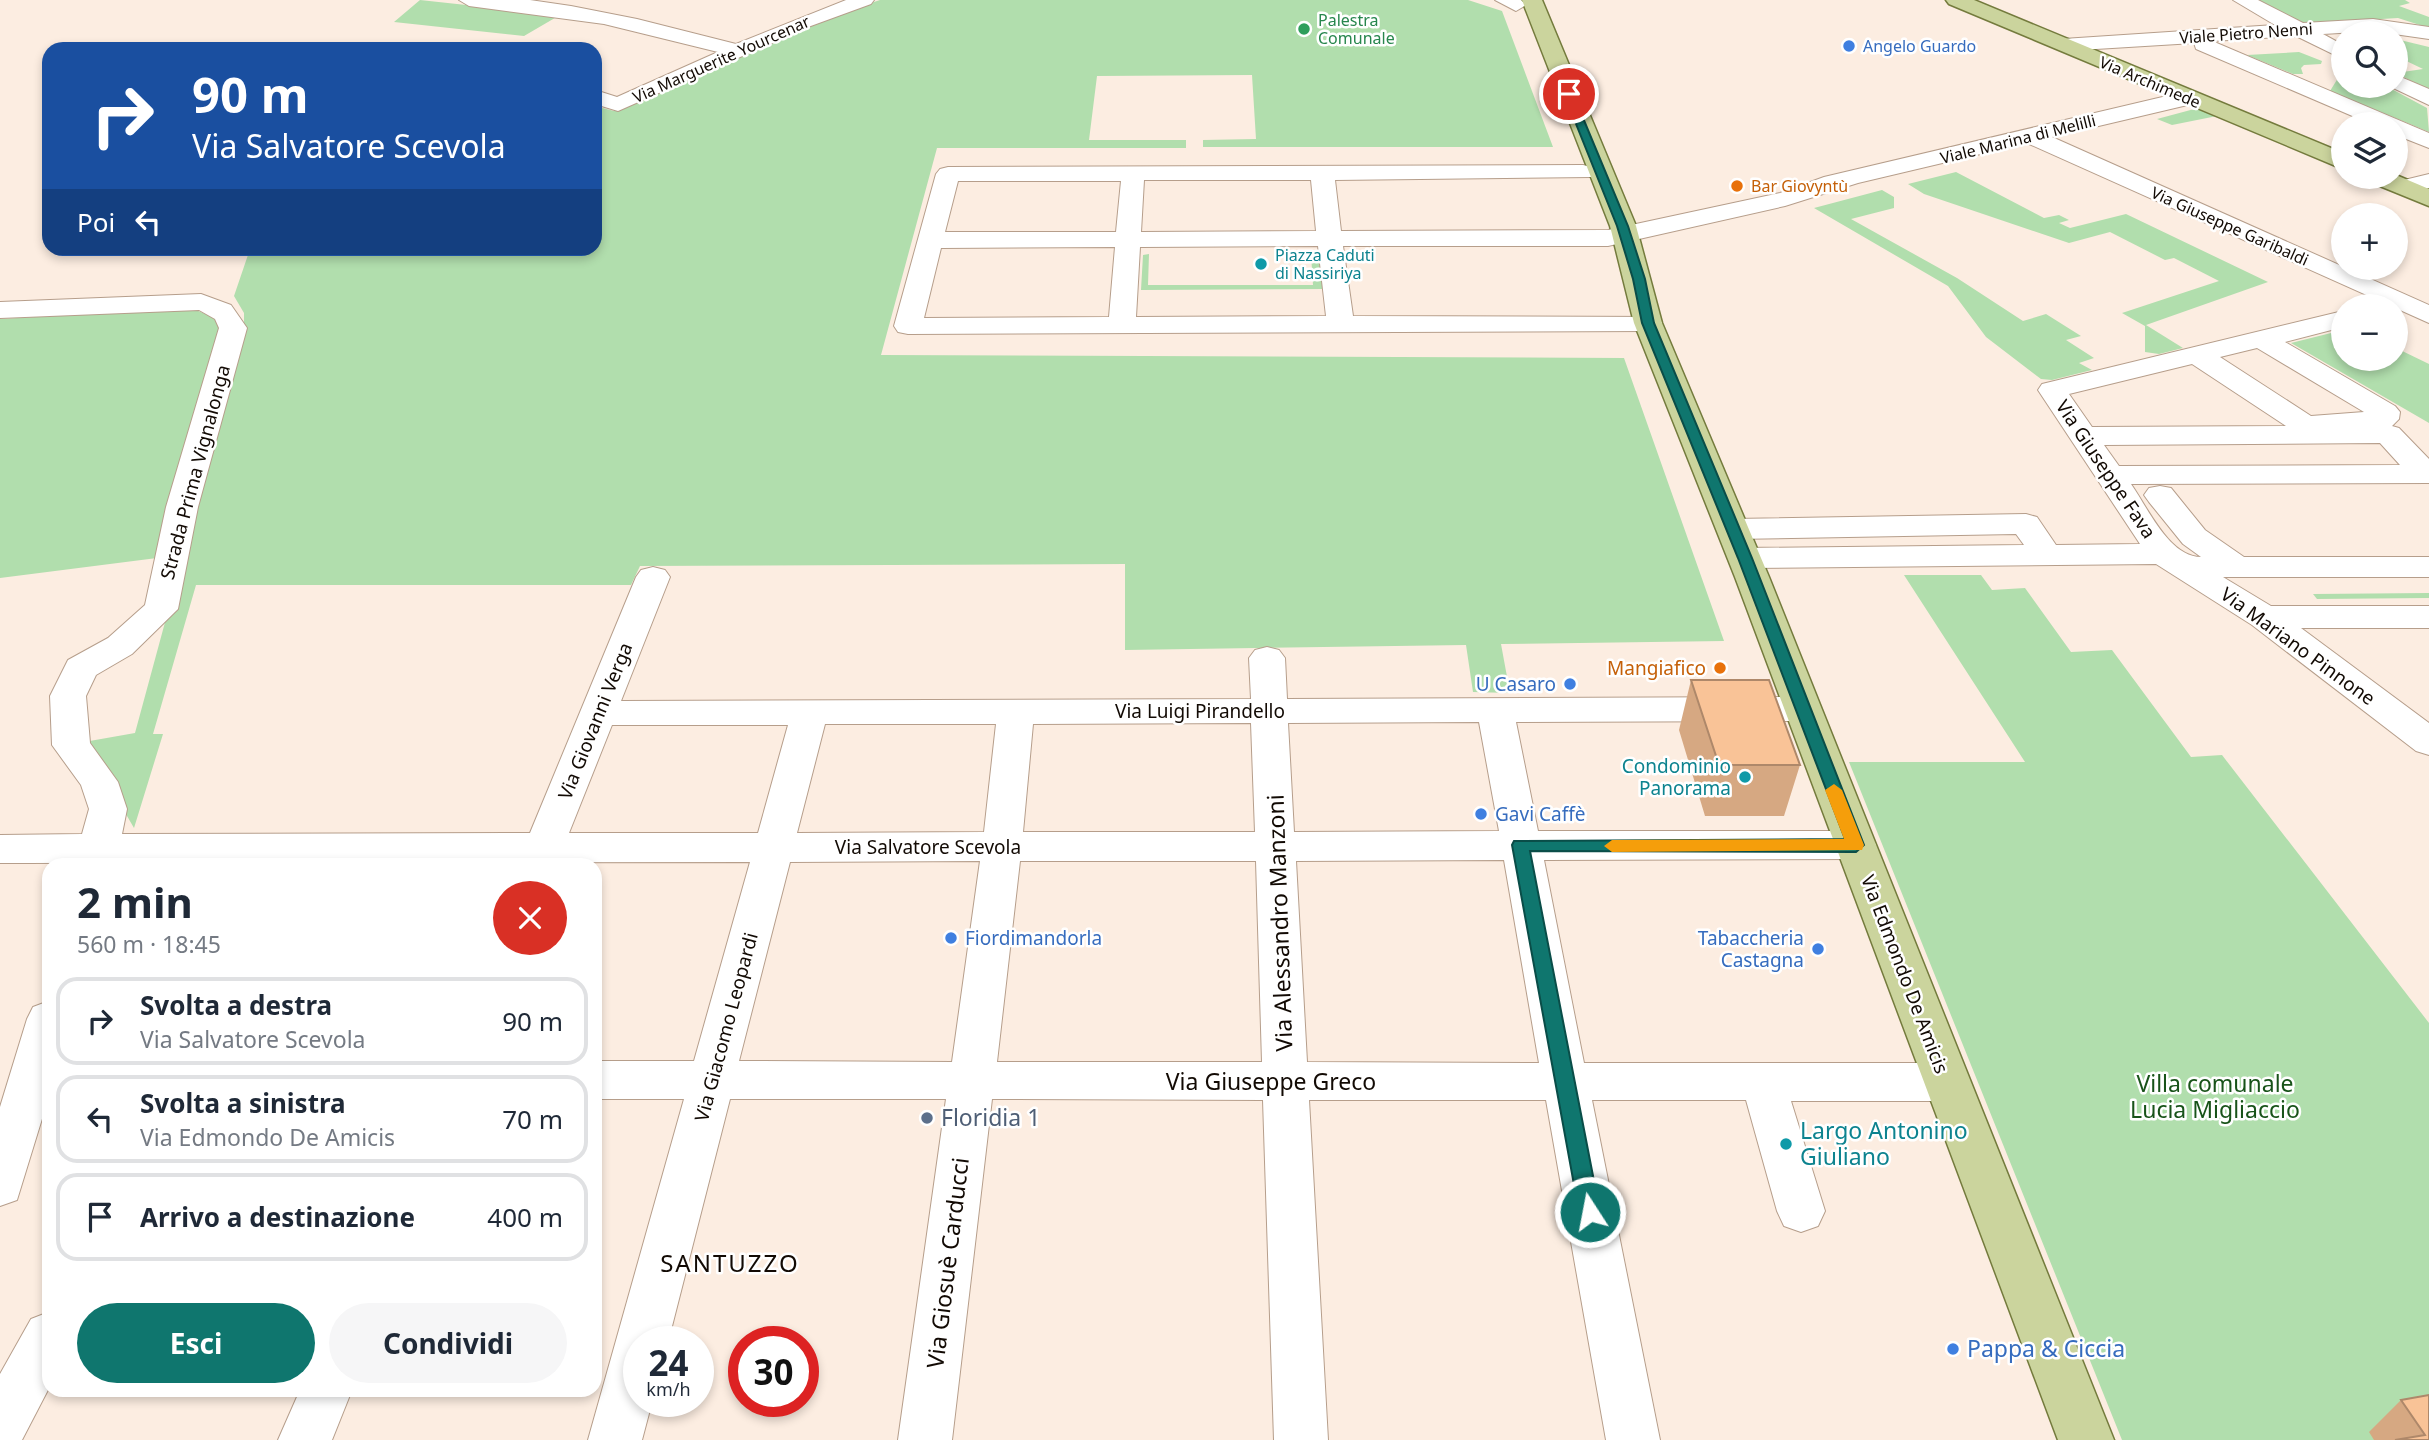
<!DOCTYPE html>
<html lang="it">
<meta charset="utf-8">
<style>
body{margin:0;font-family:"Noto Sans",sans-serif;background:#f6f6f7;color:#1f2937;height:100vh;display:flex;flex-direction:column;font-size:26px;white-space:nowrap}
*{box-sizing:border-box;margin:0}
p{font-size:23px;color:#747a83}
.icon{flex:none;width:38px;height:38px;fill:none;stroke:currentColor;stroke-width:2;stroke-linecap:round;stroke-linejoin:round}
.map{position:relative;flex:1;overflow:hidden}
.details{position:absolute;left:42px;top:858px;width:560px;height:539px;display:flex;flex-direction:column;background:#fff;border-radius:21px;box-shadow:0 4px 10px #0003}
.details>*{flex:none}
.hud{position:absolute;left:42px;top:42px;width:560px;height:214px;border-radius:21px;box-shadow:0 4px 10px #0003;background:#1a4fa0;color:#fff;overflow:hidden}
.fabs{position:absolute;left:2331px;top:21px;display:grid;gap:14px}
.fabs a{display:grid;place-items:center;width:77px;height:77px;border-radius:50%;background:#fff;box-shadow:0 4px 10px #0003;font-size:35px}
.speed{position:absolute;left:623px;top:1326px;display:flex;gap:14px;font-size:35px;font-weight:700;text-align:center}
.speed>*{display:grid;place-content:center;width:91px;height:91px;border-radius:50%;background:#fff;box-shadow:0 4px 10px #0003;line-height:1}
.speed small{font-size:18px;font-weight:400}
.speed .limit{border:10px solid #d22;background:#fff;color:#111}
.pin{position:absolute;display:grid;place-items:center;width:60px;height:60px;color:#fff;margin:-30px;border:4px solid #fff;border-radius:50%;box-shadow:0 2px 7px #0007}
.me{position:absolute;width:77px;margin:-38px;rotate:349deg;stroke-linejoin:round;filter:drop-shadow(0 0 5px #0008)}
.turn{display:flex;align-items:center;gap:24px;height:147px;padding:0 35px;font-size:32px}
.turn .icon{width:91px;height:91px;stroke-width:2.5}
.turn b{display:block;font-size:49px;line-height:60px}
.then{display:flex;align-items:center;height:66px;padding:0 35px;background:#0003;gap:14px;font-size:26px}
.round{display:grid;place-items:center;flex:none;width:74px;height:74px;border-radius:37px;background:#f6f6f7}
.headline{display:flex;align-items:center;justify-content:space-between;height:119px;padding:0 35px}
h1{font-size:42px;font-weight:700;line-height:52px}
.cta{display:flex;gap:14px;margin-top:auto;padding:14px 35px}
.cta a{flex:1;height:80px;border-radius:42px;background:#0f766e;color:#fff;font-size:28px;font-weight:700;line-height:80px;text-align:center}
.cta a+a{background:#f6f6f7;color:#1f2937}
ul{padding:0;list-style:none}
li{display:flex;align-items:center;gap:21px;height:88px;margin:0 14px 10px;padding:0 21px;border:4px solid #e0e1e3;border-radius:21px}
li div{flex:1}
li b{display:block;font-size:26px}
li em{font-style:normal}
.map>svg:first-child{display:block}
</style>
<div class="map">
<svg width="2429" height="1440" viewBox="0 0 2429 1440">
<rect width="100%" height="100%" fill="#fcede1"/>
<path fill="#b1dead" d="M 420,0 L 560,15 L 524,36 L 394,22 Z
M 880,0 L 1468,0 L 1502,11 L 1553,147 L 1203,147 L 1203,140 L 1256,139 L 1252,75 L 1097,76 L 1089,140 L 1186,140 L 1186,148 L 937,148 L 881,355 L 1624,358 L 1724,641 L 1501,644 L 1510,693 L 1473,692 L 1466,645 L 1125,650 L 1125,564 L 640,566 L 631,585 L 196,585 L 153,734 L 163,734 L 134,828 L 84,742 L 135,733 L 244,331 L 244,313 L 234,296 L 250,249 L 595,248 L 595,106 L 614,111 L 832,16 Z
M 2255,0 L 2405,0 L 2410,3 L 2399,6 L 2429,17 L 2429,28 L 2398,18 L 2301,24 Z
M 2396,39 L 2429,47 L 2429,90 L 2396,73 L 2423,69 L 2396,56 Z
M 2299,52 L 2322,61 L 2321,64 L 2304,65 L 2301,68 L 2303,74 L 2293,74 L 2247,55 Z
M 2343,70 L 2343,86 L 2386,86 L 2427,108 L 2429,132 L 2330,91 Z
M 2198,108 L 2217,116 L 2172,125 L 2157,119 Z
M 1956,172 L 2044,218 L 2059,215 L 2069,220 L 2059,223 L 2070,228 L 2126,214 L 2268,282 L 2146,325 L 2183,348 L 2159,354 L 2145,352 L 2145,326 L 2122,313 L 2219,281 L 2174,258 L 2165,260 L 2110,232 L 2069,243 L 1924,194 L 1908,184 Z
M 1882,190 L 1894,197 L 1894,208 L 1851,219 L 1957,278 L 2023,321 L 2046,314 L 2081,336 L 2066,340 L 2094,358 L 2079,363 L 2092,370 L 2052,380 L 2041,379 L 1986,337 L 1948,286 L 1814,208 Z
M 1149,254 L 1148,285 L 1313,285 L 1311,254 L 1321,254 L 1324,289 L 1141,290 L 1143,255 Z
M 191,308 L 215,318 L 219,328 L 157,558 L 0,578 L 0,319 Z
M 2343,330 L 2343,359 L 2396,359 L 2396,348 L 2429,364 L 2429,423 L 2291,343 Z
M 1904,575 L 1981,575 L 1992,590 L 2025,588 L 2071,652 L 2112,650 L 2191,757 L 2222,755 L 2429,1023 L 2429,1440 L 2122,1440 L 1849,762 L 2025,762 Z
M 2429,593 L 2429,598 L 2317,599 L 2313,594 Z"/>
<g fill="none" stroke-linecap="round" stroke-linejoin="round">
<g stroke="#b69e8b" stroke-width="2">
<path id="minor" d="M 459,0 L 530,0 L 571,6 L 637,19 L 736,44 L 846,0 L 874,0 L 871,4 L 808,27 L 618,111 L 595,104 L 595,90 L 617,97 L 718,52 L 604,24 L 469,6 Z
M 1495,0 L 1521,0 L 1526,5 L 1516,11 Z
M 2233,0 L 2258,0 L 2303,23 L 2373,19 L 2429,27 L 2429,39 L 2373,31 L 2323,34 L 2343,45 L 2343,59 L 2296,36 L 2212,41 L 2429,133 L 2429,148 L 2396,135 L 2396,124 L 2371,124 L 2196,49 L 2194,43 L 2063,51 L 2053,45 L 2063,39 L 2275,25 Z
M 2396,75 L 2429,89 L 2429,105 L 2389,86 L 2396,86 Z
M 2188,91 L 2199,98 L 2196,103 L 2052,137 L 2429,305 L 2429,323 L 2027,143 L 1858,183 L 1785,206 L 1608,246 L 1343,246 L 1353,316 L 1658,317 L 1662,323 L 1658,329 L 1648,331 L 908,334 L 898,332 L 894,326 L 936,174 L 940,169 L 948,167 L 1583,165 L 1591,167 L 1595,172 L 1591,177 L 1335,180 L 1341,231 L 1608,230 L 1780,193 L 1824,177 ZM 1144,180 L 1311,180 L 1316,231 L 1141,232 ZM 958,181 L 1121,181 L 1116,232 L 945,232 ZM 1318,246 L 1326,316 L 1136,317 L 1140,247 ZM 1115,247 L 1109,317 L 924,318 L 941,248 Z
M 2429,174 L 2429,188 L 2404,194 L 2396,192 L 2392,187 L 2396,182 Z
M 201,294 L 231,305 L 247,328 L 198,507 L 178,609 L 132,654 L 96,675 L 86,696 L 90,743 L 118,782 L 127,809 L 122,834 L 530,833 L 636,577 L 641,570 L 653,567 L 665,570 L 670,577 L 621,701 L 1251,699 L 1249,658 L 1255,650 L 1267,647 L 1279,650 L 1285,658 L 1287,699 L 1801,697 L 1814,700 L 1819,709 L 1814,718 L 1801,721 L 1516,722 L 1538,831 L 1856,831 L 1870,835 L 1876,845 L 1870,855 L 1856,859 L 1544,860 L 1584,1063 L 1947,1063 L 1963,1069 L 1970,1082 L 1963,1095 L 1947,1101 L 1791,1101 L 1825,1211 L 1818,1226 L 1801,1232 L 1784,1226 L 1777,1211 L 1746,1100 L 1592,1100 L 1660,1440 L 1606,1440 L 1546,1100 L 1309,1100 L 1328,1440 L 1274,1440 L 1263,1100 L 992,1099 L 952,1440 L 898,1440 L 946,1099 L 730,1099 L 668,1342 L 639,1342 L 639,1402 L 652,1402 L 642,1440 L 588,1440 L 684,1099 L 595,1099 L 595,1061 L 694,1061 L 750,862 L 0,863 L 0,835 L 82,834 L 89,809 L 81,785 L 52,745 L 50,696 L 68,660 L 108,638 L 145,605 L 166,507 L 219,328 L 215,319 L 199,310 L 0,318 L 0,302 ZM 1479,722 L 1499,831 L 1294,832 L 1288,723 ZM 1251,723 L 1255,832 L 1023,832 L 1033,724 ZM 825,724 L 996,724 L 984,832 L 797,833 ZM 612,725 L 788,725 L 758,833 L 569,833 ZM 1504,860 L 1539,1063 L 1307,1062 L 1296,861 ZM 980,861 L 952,1062 L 739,1061 L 790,862 ZM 1020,861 L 1256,861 L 1262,1062 L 997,1062 Z
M 2343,311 L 2343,327 L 2285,342 L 2395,406 L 2400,412 L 2399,419 L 2392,426 L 2399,428 L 2429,459 L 2429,483 L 2131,484 C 2148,508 2169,557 2201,557 L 2183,544 L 2149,502 L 2144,495 L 2149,488 L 2160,486 L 2171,488 L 2205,530 L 2244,557 L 2429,557 L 2429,577 L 2223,577 L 2271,606 L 2429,606 L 2429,628 L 2301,628 L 2429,723 L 2429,755 L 2416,751 L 2252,625 L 2156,564 L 1745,568 L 1733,565 L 1729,558 L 1733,551 L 1745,548 L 2024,545 L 2016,534 L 1733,539 L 1722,536 L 1717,529 L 1722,522 L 1733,519 L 2026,514 L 2037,517 L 2056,545 L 2140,544 L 2038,390 L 2042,384 ZM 2257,348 L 2364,412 L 2311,416 L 2220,357 ZM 2192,364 L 2286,426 L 2092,427 L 2069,394 ZM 2380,443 L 2400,465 L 2119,466 L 2104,445 Z
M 49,1001 L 49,1096 L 17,1200 L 0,1206 L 0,1107 L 27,1019 L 33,1007 Z
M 49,1312 L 49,1388 L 22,1440 L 0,1440 L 0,1374 L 31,1319 Z
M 300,1390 L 352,1390 L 332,1440 L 278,1440 Z"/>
</g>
<g stroke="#747b3d" stroke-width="3">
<path id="major" d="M 1522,0 L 1542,0 L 1636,226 L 1662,323 L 1769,577 L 2114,1440 L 2058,1440 L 1735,577 L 1634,323 L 1610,226 Z
M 1946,0 L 1974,0 L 2343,153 L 2343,169 L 1949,4 Z
M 2396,175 L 2429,189 L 2429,206 L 2370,182 L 2367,177 Z"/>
</g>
<use href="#minor" fill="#fff" fill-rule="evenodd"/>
<use href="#major" fill="#cbd49d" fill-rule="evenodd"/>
</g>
<path fill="#d6a882" d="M 1691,680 L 1800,765 L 1784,816 L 1705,816 L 1679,730 Z
M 2401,1400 L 2429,1440 L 2374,1440 L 2369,1432 Z"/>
<path fill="#f9c397" stroke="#ae886a" stroke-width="2" d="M 1691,680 L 1769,680 L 1800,765 L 1719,765 Z
M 2429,1395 L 2429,1440 L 2395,1440 L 2425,1435 L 2401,1400 Z"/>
<path fill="#0f766e" stroke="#0a4d48" stroke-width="2" d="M 1569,91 L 1573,94 L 1628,226 L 1645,279 L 1654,323 L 1752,558 L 1864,845 L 1856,852 L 1530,851 L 1600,1212 L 1597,1219 L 1590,1222 L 1582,1219 L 1579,1212 L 1512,845 L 1514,841 L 1845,839 L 1738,558 L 1642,323 L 1633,279 L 1617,226 L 1564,94 Z"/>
<path fill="#f59e0b" d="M 1834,784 L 1842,790 L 1864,845 L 1862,850 L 1612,852 L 1604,846 L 1612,840 L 1844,839 L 1825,790 Z"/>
<circle fill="#2e9e5b" stroke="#fff" stroke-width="2.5" cx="1304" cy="29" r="7"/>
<g fill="#3f7fe0" stroke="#fff" stroke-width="2.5">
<circle cx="1849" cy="46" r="7"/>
<circle cx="1570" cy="684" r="7"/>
<circle cx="1481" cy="814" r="7"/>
<circle cx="951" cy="938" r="7"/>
<circle cx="1818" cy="949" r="7"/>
<circle cx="1953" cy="1349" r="7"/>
</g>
<g fill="#e8710a" stroke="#fff" stroke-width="2.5">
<circle cx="1737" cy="186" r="7"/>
<circle cx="1720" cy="668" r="7"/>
</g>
<g fill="#0f9aa8" stroke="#fff" stroke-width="2.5">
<circle cx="1261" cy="264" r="7"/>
<circle cx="1745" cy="777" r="7"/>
<circle cx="1786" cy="1144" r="7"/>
</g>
<circle fill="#5c6f8a" stroke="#fff" stroke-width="2.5" cx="927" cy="1118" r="7"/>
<g text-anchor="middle" stroke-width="5" stroke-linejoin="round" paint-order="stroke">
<g font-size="16" fill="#27864d" stroke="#fff" text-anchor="start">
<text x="1318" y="26">Palestra<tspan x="1318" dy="18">Comunale</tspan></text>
</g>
<g font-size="16" fill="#120a04" stroke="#fff">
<text transform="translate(2246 33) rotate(-4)" y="6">Viale Pietro Nenni</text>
<text transform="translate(721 59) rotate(-24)" y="6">Via Marguerite Yourcenar</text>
<text transform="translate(2150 82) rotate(23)" y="6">Via Archimede</text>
<text transform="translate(2018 139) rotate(-14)" y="6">Viale Marina di Melilli</text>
<text transform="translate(2230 226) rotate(24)" y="6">Via Giuseppe Garibaldi</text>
</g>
<g font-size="16" fill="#366cbe" stroke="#fff" text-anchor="start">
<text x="1863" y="52">Angelo Guardo</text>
</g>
<g font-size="16" fill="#c56008" stroke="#fff" text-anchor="start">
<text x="1751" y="192">Bar Giovyntù</text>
</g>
<g font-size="16" fill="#0d838f" stroke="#fff" text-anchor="start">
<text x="1275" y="261">Piazza Caduti<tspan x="1275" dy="18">di Nassiriya</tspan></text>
</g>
<g font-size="19" fill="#120a04" stroke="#fff">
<text transform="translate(2106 469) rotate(56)" y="7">Via Giuseppe Fava</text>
<text transform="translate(195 472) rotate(-75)" y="7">Strada Prima Vignalonga</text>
<text transform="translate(2298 646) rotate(36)" y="7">Via Mariano Pinnone</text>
<text x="1200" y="718">Via Luigi Pirandello</text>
<text transform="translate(595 721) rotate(-68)" y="7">Via Giovanni Verga</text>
<text x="928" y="854">Via Salvatore Scevola</text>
<text transform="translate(1905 974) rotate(69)" y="7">Via Edmondo De Amicis</text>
<text transform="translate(726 1027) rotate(-75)" y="7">Via Giacomo Leopardi</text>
</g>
<g font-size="19" fill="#c56008" stroke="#fff" text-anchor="end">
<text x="1706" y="675">Mangiafico</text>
</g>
<g font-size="19" fill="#366cbe" stroke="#fff" text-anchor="end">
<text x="1556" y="691">U Casaro</text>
<text x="1495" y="821" text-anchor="start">Gavi Caffè</text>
<text x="965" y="945" text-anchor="start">Fiordimandorla</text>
<text x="1804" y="945">Tabaccheria<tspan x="1804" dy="22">Castagna</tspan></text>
</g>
<g font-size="19" fill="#0d838f" stroke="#fff" text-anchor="end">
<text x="1731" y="773">Condominio<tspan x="1731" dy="22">Panorama</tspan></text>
</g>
<g font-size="23" fill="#120a04" stroke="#fff">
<text transform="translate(1280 923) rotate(-92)" y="8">Via Alessandro Manzoni</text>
<text x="1271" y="1090">Via Giuseppe Greco</text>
<text transform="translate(948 1263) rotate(-83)" y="8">Via Giosuè Carducci</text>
</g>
<g font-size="23" fill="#185319" stroke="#fff">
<text x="2215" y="1092">Villa comunale<tspan x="2215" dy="26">Lucia Migliaccio</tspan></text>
</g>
<g font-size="23" fill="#4e5e75" stroke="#fff" text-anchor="start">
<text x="941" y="1126">Floridia 1</text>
</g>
<g font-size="23" fill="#0d838f" stroke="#fff" text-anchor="start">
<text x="1800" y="1139">Largo Antonino<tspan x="1800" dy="26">Giuliano</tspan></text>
</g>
<g font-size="23" fill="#366cbe" stroke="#fff" text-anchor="start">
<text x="1967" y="1357">Pappa &amp; Ciccia</text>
</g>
<g font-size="24" letter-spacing="2" fill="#120a04" stroke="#fff">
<text x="730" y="1272">SANTUZZO</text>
</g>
</g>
</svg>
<div class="fabs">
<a><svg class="icon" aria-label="search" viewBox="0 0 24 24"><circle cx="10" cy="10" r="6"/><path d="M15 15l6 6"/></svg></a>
<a><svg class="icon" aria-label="layers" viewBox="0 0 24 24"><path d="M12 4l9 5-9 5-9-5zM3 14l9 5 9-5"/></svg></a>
<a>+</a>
<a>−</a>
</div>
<div class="speed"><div>24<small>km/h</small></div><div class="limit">30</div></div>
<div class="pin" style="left:1569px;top:94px;background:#d93025"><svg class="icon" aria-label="arrive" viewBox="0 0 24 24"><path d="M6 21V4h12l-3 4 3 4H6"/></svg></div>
<svg class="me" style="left:1590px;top:1212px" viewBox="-20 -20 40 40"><circle r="17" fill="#0f766e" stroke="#fff" stroke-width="3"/><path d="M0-11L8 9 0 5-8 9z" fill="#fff"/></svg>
<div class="hud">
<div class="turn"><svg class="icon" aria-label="right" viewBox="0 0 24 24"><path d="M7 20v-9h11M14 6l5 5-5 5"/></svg><div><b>90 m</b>Via Salvatore Scevola</div></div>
<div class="then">Poi<svg class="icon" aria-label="left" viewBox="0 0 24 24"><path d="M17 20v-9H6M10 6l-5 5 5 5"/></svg></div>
</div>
<section class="details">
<div class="headline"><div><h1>2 min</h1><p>560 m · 18:45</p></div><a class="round" style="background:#d93025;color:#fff"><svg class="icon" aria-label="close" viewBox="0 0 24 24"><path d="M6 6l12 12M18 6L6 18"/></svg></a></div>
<ul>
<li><svg class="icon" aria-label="right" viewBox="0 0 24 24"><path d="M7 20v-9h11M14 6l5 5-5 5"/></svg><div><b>Svolta a destra</b><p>Via Salvatore Scevola</p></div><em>90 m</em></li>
<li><svg class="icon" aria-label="left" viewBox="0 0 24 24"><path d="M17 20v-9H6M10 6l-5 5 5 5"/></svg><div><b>Svolta a sinistra</b><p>Via Edmondo De Amicis</p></div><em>70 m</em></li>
<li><svg class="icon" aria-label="arrive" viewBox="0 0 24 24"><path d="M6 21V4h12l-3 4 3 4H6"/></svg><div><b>Arrivo a destinazione</b></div><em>400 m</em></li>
</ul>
<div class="cta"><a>Esci</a><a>Condividi</a></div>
</section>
</div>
